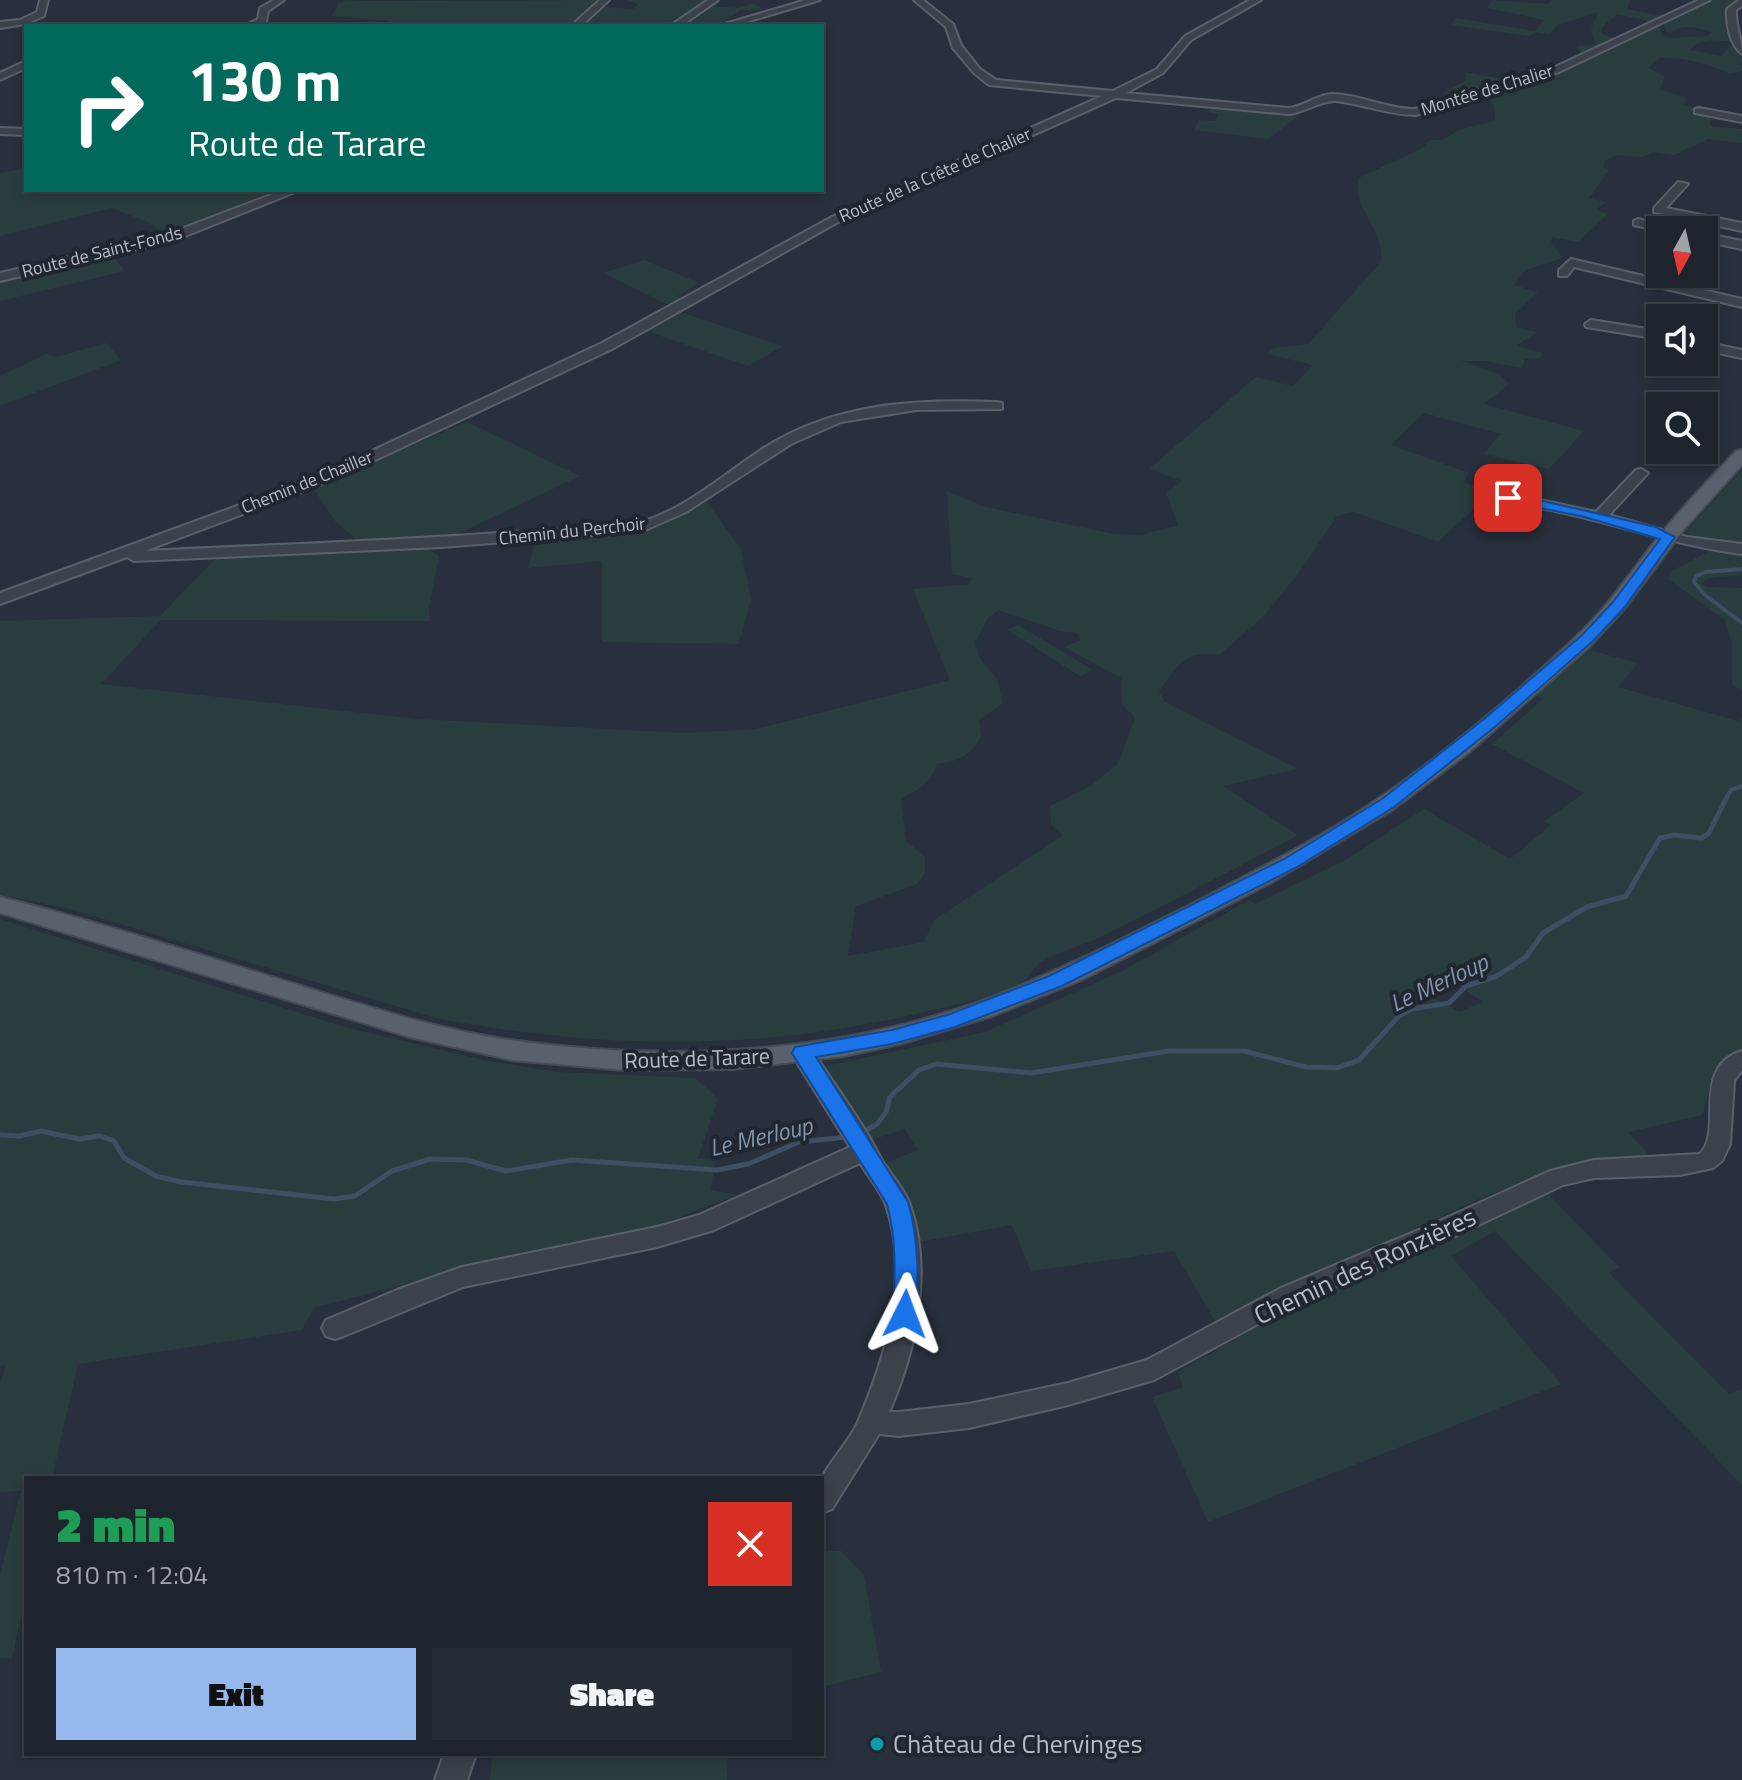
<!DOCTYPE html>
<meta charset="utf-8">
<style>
body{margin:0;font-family:"Titillium Web",sans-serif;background:#252c35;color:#f1f3f6;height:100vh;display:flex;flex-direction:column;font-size:30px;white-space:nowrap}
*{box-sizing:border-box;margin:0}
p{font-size:26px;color:#a0a4aa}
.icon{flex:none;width:44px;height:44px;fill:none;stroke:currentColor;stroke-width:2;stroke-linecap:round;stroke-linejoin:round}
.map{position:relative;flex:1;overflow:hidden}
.side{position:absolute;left:24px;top:1476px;width:800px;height:280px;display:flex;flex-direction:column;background:#1d242d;border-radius:0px;box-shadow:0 4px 12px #0003,0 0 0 2px #3b4149}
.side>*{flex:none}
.hud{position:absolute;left:24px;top:24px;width:800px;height:168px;border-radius:0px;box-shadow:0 4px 12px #0003,0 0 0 2px #3b4149;background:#00695c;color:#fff;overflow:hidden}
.needle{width:52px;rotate:188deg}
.fabs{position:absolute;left:1646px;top:216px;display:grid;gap:16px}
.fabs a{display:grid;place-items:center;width:72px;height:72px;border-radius:0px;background:#1d242d;box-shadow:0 4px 12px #0003,0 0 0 2px #3b4149;font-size:40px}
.pin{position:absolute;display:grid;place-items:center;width:68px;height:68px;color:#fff;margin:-34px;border-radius:16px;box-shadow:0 4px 12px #0006}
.me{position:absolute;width:88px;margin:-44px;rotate:3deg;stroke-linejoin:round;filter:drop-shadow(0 0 6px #0008)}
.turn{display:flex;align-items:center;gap:28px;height:168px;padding:0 32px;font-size:36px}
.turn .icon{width:104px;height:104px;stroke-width:2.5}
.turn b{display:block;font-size:56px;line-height:68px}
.round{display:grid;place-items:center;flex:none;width:84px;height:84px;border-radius:0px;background:#252c35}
.head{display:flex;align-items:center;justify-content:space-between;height:136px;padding:0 32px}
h1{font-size:48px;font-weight:800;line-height:60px;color:#1e9e55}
.cta{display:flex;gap:16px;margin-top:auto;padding:16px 32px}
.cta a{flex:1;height:92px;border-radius:0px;background:#96b9ed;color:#111;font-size:32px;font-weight:800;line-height:92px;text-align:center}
.cta a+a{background:#252c35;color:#f1f3f6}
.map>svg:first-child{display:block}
</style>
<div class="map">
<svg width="1742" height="1780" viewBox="0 0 1742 1780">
<rect width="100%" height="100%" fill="#27303c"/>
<path fill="#2a3d3e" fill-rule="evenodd" d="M 347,0 L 364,1 L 600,0 L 570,26 L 389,26 L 390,21 L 332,16 L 338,4 Z
M 627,0 L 706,0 L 664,26 L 585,26 L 603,7 L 633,9 L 638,4 Z
M 1492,0 L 1549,4 L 1552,0 L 1630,0 L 1627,9 L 1661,16 L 1654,22 L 1617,14 L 1602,27 L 1602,34 L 1619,40 L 1584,57 L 1576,46 L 1596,45 L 1591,29 L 1598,12 L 1558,25 L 1550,34 L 1536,32 L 1529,36 L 1450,25 L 1456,18 L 1535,31 L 1545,20 L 1487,8 Z
M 1711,0 L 1735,0 L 1728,7 L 1733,41 C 1717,42 1702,35 1690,50 L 1721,56 L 1730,46 L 1735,45 L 1742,60 L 1742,71 L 1730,74 C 1708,63 1683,57 1659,58 L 1648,68 L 1665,76 L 1660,90 L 1686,97 L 1684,105 L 1711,115 L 1710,126 L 1742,129 L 1742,143 L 1708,139 L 1674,155 L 1653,152 L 1642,157 L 1615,155 L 1605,161 L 1603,167 L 1609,170 L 1589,198 L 1606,202 L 1596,210 L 1608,214 L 1578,242 L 1552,237 L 1551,241 L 1563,258 L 1526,270 L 1514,285 L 1538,292 L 1515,314 L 1516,327 L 1537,332 L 1516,346 L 1543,353 L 1540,358 L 1525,359 L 1522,368 L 1485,361 L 1461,361 L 1499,374 L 1509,384 L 1484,404 L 1584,431 L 1549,469 L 1483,454 L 1501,434 L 1424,413 L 1391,445 L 1469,473 L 1464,482 L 1492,492 L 1438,542 L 1354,512 L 1337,516 L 1300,571 L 1263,617 L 1219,655 C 1185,649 1178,666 1159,691 L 1165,702 L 1298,769 L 1223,786 L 1298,835 C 1234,869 1170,903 1104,935 C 1085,945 1062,950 1043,961 C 1034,965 1030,977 1022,982 C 1002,994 948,1007 924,1012 C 757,1052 607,1049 439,1019 L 70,909 L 0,895 L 0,621 L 160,616 L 218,556 L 427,547 L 439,557 L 429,606 L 430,621 L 161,620 L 101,684 L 418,719 L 685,733 L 756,729 L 950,680 L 913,589 L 969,584 L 972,578 L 952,574 L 947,491 L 986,507 L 1114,534 L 1141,535 L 1178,525 L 1166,493 L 1182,481 L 1149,469 L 1256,377 L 1293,386 L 1313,365 L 1267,354 L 1273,348 L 1308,344 L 1381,262 C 1384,236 1367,221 1359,199 C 1357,193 1358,185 1358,178 L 1421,149 L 1430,140 L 1442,140 L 1461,129 L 1495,121 L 1494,107 L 1486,91 L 1538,81 L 1659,25 L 1662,36 L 1668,38 L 1707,36 L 1712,32 C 1697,27 1682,24 1670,33 L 1665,31 L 1664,23 ZM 998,610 L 1060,631 L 1077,633 L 1081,640 L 1064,647 L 1121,678 L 1122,704 L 1135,718 L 1118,763 L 1091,786 L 1050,806 L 1051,825 L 1063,835 L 934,920 L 924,942 L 848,956 L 856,906 L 917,884 L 925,874 L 925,857 L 906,841 L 901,798 C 920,790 930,784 937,764 C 959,761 969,756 981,737 L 979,720 L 1003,703 L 997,679 L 980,659 L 975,642 L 988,618 Z
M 752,4 L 762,7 L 754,11 L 741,10 L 719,26 L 691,26 L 690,23 L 709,10 L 710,6 L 738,8 Z
M 1465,72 L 1513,81 L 1451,96 L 1442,93 L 1467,80 Z
M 1215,105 L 1301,114 L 1268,139 L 1194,130 L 1199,120 L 1216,121 L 1219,114 L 1208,112 Z
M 26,168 L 26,190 L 282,190 L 166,234 L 148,222 L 111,208 L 0,236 L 0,173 Z
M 112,255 L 125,271 L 0,301 L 0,279 Z
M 644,260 L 699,283 L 678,296 L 682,300 L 669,305 L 603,273 Z
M 680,312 L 783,346 L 748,366 L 646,331 Z
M 106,343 L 121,360 L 0,406 L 0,376 L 46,354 L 57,357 Z
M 467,422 L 580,476 L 447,539 L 360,542 L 335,521 L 313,488 Z
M 1742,470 L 1742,544 L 1693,538 L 1686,531 Z
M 706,501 L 741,549 L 751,599 L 739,644 L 602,642 L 602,561 L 528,568 L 536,540 L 655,528 Z
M 1709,551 L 1742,555 L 1742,575 L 1711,578 L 1701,583 L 1706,587 L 1742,588 L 1742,691 L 1732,684 L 1732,644 L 1725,620 L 1668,579 L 1670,572 Z
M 1018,625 L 1093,670 L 1080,676 L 1007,630 Z
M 1590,650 L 1638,663 L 1618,687 L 1738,721 L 1742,716 L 1742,1049 L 1714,1069 L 1703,1115 L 1628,1132 L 1648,1153 L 1642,1160 L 1570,1165 L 1486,1196 L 1215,1321 L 1174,1251 L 1031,1271 L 1012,1225 L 913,1243 L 884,1164 L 918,1150 L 905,1129 L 868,1141 L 830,1082 L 826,1066 L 985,1032 L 1120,972 L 1249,900 L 1255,904 L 1347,859 L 1424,809 L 1510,859 L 1551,825 L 1544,821 L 1584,793 L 1492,744 L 1543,699 L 1535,695 ZM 1459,985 L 1483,1002 L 1459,1012 L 1434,998 Z
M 0,919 L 345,1027 L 484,1060 L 557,1072 L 695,1078 L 718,1098 L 698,1158 L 715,1161 L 711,1190 L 738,1195 L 637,1233 L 416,1281 L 314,1308 L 302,1330 L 78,1364 L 52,1478 L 26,1478 L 26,1595 L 12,1659 L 0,1658 L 0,1575 L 21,1491 L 0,1492 L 0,1382 L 6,1366 L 0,1365 Z
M 1544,1190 L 1619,1267 L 1609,1273 L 1729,1394 L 1742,1389 L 1742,1485 L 1495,1231 L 1451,1256 L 1561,1384 L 1208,1522 L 1152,1397 L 1183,1387 L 1178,1372 L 1306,1299 Z
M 822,1551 L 841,1551 L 864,1575 L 881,1672 L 822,1687 Z
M 492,1754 L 728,1754 L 727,1780 L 490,1780 Z"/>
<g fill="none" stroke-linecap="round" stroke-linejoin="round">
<path stroke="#3e4e63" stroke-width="4" d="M 1742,569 L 1706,572 L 1696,576 L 1694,582 L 1705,595 L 1742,623
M 1726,799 L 1731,790 L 1742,786"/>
<path stroke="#3e4e63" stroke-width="5" d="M 861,1133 L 877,1124 L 886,1112 L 890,1097 L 919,1070 L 936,1064 L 1031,1073 L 1169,1051 L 1244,1051 L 1306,1067 L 1337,1068 L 1359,1060 L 1399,1016 L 1412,1009 L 1449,1003 L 1466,986 L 1497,976 L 1526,957 L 1543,933 L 1587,907 L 1626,896 L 1660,838 L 1674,835 L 1702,838 L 1709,833 L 1727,797
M 0,1135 L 20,1136 L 41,1131 L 79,1139 L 100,1136 L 114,1141 L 124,1158 L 156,1176 L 181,1182 L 334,1199 L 355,1196 L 392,1171 L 430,1159 L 466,1160 L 506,1171 L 572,1160 L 717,1170 L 748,1164 L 799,1142 L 848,1137"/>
<g stroke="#59606a" stroke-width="4">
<path id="minor" d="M 40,0 L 48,0 L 44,16 L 25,24 L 0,28 L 0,22 L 20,20 L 37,12 Z
M 274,0 L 284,0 L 268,11 L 266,22 L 245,26 L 258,19 L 260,8 Z
M 600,0 L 609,0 L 581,26 L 571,26 Z
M 708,0 L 718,0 L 681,26 L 670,26 Z
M 806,0 L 820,0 L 733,26 L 718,26 Z
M 914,0 L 923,0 L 953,24 L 961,45 L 980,69 L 996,80 L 1113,91 L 1157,69 L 1185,36 L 1250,0 L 1261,0 L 1191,40 L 1163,73 L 1126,93 L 1288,108 C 1303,107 1317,95 1331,94 C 1355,93 1387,109 1415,109 L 1553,68 L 1699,0 L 1710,0 L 1559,72 L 1416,115 C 1388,115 1363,104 1336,101 C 1321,100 1304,113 1288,114 L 1116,98 L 840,221 L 612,349 L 371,462 L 315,487 L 145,551 C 267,545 390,541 513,532 C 553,529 601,530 639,522 C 681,513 728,471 764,448 C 835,403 915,399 997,402 L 1002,403 L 1002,409 L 916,410 L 841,422 L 791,444 L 686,512 L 643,531 L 442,547 L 134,561 L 127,557 L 0,604 L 0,593 L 305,481 L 361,456 L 602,343 L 832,217 L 1102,96 L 989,85 L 974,73 L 953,48 L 946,27 Z
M 1739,0 L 1742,0 L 1742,6 L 1736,10 C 1735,25 1742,38 1742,54 C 1730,45 1726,24 1727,9 Z
M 26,61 L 26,68 L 0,80 L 0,73 Z
M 1699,108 L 1742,116 L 1742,122 L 1695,113 L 1695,109 Z
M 0,128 L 26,129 L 26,135 L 0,134 Z
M 1678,182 L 1688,184 L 1666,208 L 1742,223 L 1742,231 L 1654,212 L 1654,208 Z
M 284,190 L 300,190 L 173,241 L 0,281 L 0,273 L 165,235 Z
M 1638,219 L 1674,228 L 1676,230 L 1660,231 L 1634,225 L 1634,221 Z
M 1704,233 L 1742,241 L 1742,249 L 1704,241 Z
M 1571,259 L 1742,299 L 1742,307 L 1574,267 L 1567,276 L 1559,276 L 1559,270 Z
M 1591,320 L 1660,331 L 1660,339 L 1586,327 L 1585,324 Z
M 1704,342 L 1742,350 L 1742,358 L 1704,350 Z
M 1641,469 L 1648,473 L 1609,515 L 1687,537 L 1742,544 L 1742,554 C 1663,544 1590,514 1511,503 L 1499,512 L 1496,524 L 1491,526 L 1483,521 L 1487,507 L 1508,493 L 1596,512 L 1636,470 Z
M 802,1045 L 810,1047 C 832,1082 862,1120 879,1155 C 887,1171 902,1185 909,1202 C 933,1267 917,1350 889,1412 L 899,1412 L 969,1404 L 1068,1383 L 1147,1360 L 1281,1288 L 1435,1223 L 1550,1171 L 1594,1160 L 1699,1154 C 1725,1134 1689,1067 1742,1051 L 1742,1070 L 1734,1081 L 1730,1144 L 1722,1161 L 1713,1168 L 1680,1175 L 1594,1178 L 1563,1185 L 1453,1237 L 1299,1302 L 1154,1380 L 1068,1405 L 969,1428 L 899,1436 L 879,1434 L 832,1509 L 822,1513 C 822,1502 819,1485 823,1476 C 832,1458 848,1443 857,1424 C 885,1359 911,1277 886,1205 C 880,1190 868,1176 860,1163 L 714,1230 L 657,1247 L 463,1287 L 344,1336 L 335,1339 L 326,1336 L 322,1328 L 326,1320 L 397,1290 L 462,1267 L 657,1227 L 699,1215 L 850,1147 L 791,1053 L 794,1047 Z
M 444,1754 L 476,1754 L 467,1780 L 435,1780 Z"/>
</g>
<g stroke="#444b55" stroke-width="4">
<path id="major" d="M 1742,450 L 1742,465 L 1684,529 L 1624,609 L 1589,647 L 1468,753 L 1392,810 L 1270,883 L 1081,980 L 992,1016 L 899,1044 L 844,1056 L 734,1069 L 623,1070 L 512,1060 L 410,1037 L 0,913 L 0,897 C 102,923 201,955 301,986 C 370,1007 439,1030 510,1040 C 664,1062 828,1055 976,1003 C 1050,976 1120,940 1190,905 C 1246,876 1301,848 1354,815 C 1433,764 1507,702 1576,637 C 1607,608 1631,572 1657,539 C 1681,508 1709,480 1736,451 Z"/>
</g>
<use href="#minor" fill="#3b424c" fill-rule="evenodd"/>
<use href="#major" fill="#59616c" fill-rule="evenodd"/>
</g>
<path fill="#1a73e8" stroke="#114b97" stroke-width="2" d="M 1508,493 L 1656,527 L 1675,537 L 1624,608 L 1593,641 L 1496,726 L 1394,807 L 1297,867 L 1062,986 L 955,1027 L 892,1044 L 816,1057 L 908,1202 C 919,1240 918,1276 917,1314 L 913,1321 L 905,1324 L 897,1321 L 893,1314 C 895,1276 897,1241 887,1204 L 795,1058 L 792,1053 L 795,1047 L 892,1030 L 950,1014 L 1049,976 L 1284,859 L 1382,799 L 1484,719 L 1582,635 L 1613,602 L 1660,539 L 1581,516 L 1503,501 L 1503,495 Z"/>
<circle fill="#0f9aa8" stroke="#202731" stroke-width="3" cx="877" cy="1744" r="8"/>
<g text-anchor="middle" stroke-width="8" stroke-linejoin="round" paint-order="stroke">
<g font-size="18" fill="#b7bdc7" stroke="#202731">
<text transform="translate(1487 90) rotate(-17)" y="6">Montée de Chalier</text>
<text transform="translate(935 175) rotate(-24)" y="6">Route de la Crête de Chalier</text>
<text transform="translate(102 252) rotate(-14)" y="6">Route de Saint-Fonds</text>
<text transform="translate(307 482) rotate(-22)" y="6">Chemin de Chailler</text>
<text transform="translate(572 531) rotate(-6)" y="6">Chemin du Perchoir</text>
</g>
<g font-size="22" fill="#b7bdc7" stroke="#202731">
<text transform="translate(697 1058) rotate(-2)" y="8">Route de Tarare</text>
</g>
<g font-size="24" font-style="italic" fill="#8194ac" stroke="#202731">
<text transform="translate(1439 983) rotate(-25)" y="8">Le Merloup</text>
<text transform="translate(761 1137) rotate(-13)" y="8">Le Merloup</text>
</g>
<g font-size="26" fill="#b7bdc7" stroke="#202731">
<text transform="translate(1365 1266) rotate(-25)" y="9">Chemin des Ronzières</text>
</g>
<g font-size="26" fill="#b7bdc7" stroke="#202731" text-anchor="start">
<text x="893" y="1753">Château de Chervinges</text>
</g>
</g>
</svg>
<div class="fabs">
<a><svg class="needle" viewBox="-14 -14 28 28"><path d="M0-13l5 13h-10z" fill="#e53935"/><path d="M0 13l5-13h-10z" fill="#a0a4aa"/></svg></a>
<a><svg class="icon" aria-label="sound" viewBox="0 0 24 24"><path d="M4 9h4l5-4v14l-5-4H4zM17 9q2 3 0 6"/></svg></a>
<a><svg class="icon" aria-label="search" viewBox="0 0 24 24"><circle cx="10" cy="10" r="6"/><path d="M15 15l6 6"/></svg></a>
</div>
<div class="pin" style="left:1508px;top:498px;background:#d93025"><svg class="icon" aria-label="arrive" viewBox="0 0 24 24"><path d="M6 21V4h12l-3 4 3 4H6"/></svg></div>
<svg class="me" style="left:905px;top:1314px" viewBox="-20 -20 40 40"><path d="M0-17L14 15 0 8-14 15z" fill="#1a73e8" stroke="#fff" stroke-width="4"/></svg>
<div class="hud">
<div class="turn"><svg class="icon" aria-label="right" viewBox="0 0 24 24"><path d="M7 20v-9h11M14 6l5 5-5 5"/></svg><div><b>130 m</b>Route de Tarare</div></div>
</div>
<section class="side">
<div class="head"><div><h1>2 min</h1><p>810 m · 12:04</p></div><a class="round" style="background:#d93025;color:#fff"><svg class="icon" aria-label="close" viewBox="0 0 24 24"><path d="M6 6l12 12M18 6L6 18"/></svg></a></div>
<div class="cta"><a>Exit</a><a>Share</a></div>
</section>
</div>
